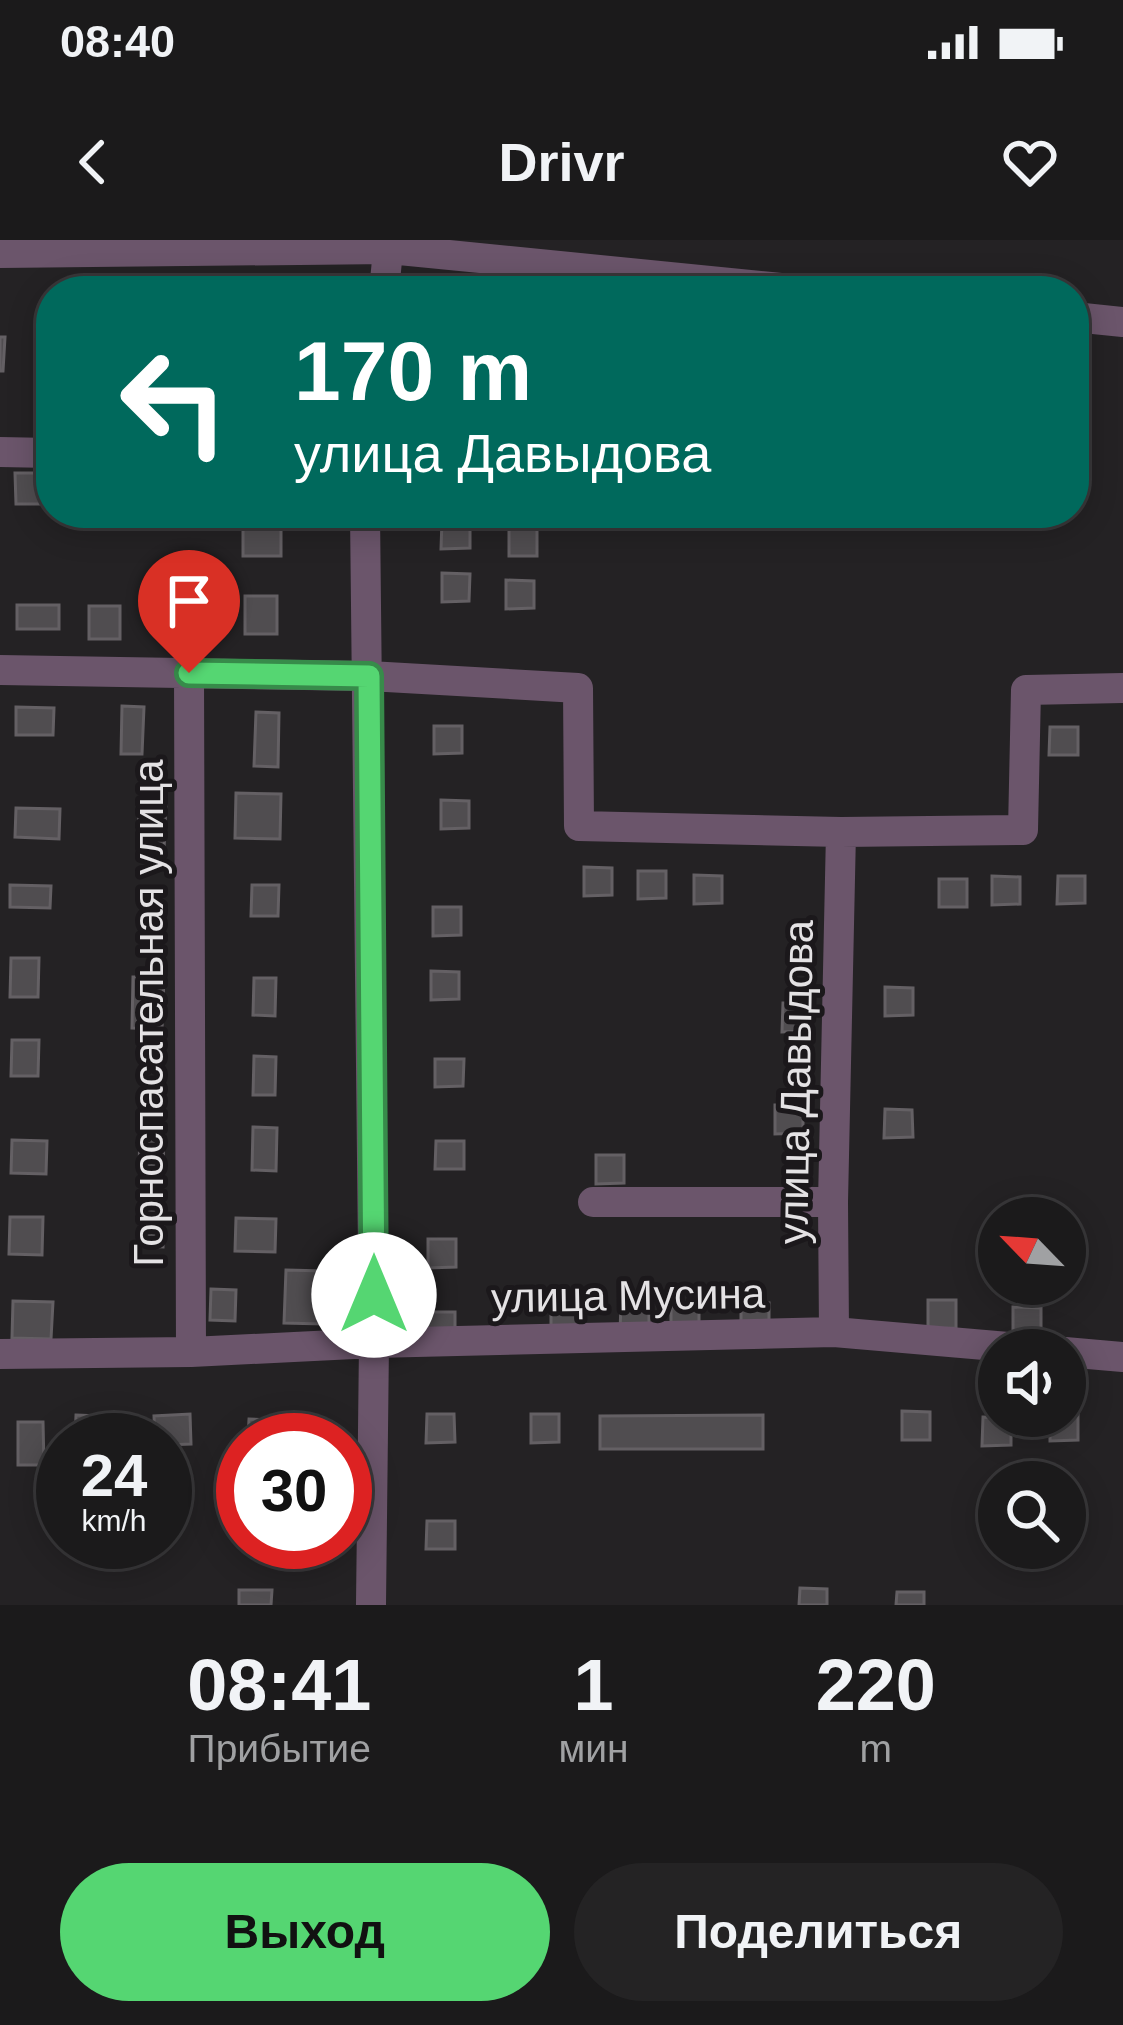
<!DOCTYPE html>
<html lang="ru">
<meta charset="utf-8">
<style>
body{margin:0;font-family:Arial,sans-serif;background:#242324;color:#f1f3f6;height:100vh;display:flex;flex-direction:column;font-size:45px;white-space:nowrap}
*{box-sizing:border-box;margin:0}
p{font-size:39px;color:#a0a1a3}
.icon{flex:none;width:66px;height:66px;fill:none;stroke:currentColor;stroke-width:2;stroke-linecap:round;stroke-linejoin:round}
.map{position:relative;height:1365px;overflow:hidden}
.side{display:flex;flex-direction:column;background:#1b1a1b;flex:1}
.side>*{flex:none}
.guide{position:absolute;left:36px;top:36px;width:1053px;height:252px;border-radius:48px;box-shadow:0 6px 30px #0003,0 0 0 3px #39383a;background:#00695c;color:#fff;overflow:hidden}
.needle{width:78px;rotate:295deg}
.buttons{position:absolute;left:978px;top:957px;display:grid;gap:24px}
.buttons a{display:grid;place-items:center;width:108px;height:108px;border-radius:50%;background:#1b1a1b;box-shadow:0 6px 30px #0003,0 0 0 3px #39383a;font-size:60px}
.speed{position:absolute;left:36px;top:1173px;display:flex;gap:24px;font-size:60px;font-weight:700;text-align:center}
.speed>*{display:grid;place-content:center;width:156px;height:156px;border-radius:50%;background:#1b1a1b;box-shadow:0 6px 30px #0003,0 0 0 3px #39383a;line-height:1}
.speed small{font-size:30px;font-weight:400}
.speed .limit{border:18px solid #d22;background:#fff;color:#111}
.pin{position:absolute;display:grid;place-items:center;width:102px;height:102px;color:#fff;margin:-123px -51px;border-radius:50% 50% 50% 0;rotate:-45deg;box-shadow:0 0 12px #0007}
.pin .icon{rotate:45deg}
.me{position:absolute;width:132px;margin:-66px;rotate:0deg;stroke-linejoin:round;filter:drop-shadow(0 0 9px #0008)}
.turn{display:flex;align-items:center;gap:42px;height:252px;padding:0 60px;font-size:54px}
.turn .icon{width:156px;height:156px;stroke-width:2.5}
.turn b{display:block;font-size:84px;line-height:102px}
.eta{display:flex;justify-content:space-evenly;align-items:center;height:204px;text-align:center}
.eta b{font-size:72px;font-weight:600;line-height:84px}
.primary-button{display:flex;gap:24px;margin-top:auto;padding:24px 60px}
.primary-button a{flex:1;height:138px;border-radius:72px;background:#55d672;color:#111;font-size:48px;font-weight:600;line-height:138px;text-align:center}
.primary-button a+a{background:#242324;color:#f1f3f6}
.status{display:flex;justify-content:space-between;align-items:center;height:84px;padding:0 60px;background:#1b1a1b;direction:ltr}
.status svg{height:33px;fill:currentColor}
header{display:flex;justify-content:space-between;align-items:center;height:156px;padding:0 60px;background:#1b1a1b;font-size:54px;font-weight:600}
.map>svg:first-child{display:block}
</style>
<div class="status"><b>08:40</b><svg viewBox="0 0 49 12"><path d="M0 12V9h3v3zM5 12V6h3v6zM10 12V3h3v9zM15 12V0h3v12zM26 1h20v11H26zM47 4h2v5h-2z"/></svg></div>
<header><svg class="icon" aria-label="back" viewBox="0 0 24 24"><path d="M15 5l-7 7 7 7"/></svg>Drivr<svg class="icon" aria-label="heart" viewBox="0 0 24 24"><path d="M12 20l-8-8c-3-5 5-10 8-4 3-6 11-1 8 4z"/></svg></header>
<div class="map">
<svg width="1123" height="1365" viewBox="0 0 1123 1365">
<rect width="100%" height="100%" fill="#242224"/>
<path fill="#504d50" stroke="#646064" stroke-width="3" d="M 0,97 L 5,97 L 3,131 L 0,131 Z
M 39,103 L 51,103 L 51,135 L 39,136 Z
M 1074,106 L 1082,106 L 1082,134 L 1074,134 Z
M 15,233 L 49,233 L 49,264 L 16,264 Z
M 442,280 L 470,281 L 470,308 L 441,309 Z
M 243,288 L 281,288 L 281,316 L 243,316 Z
M 509,288 L 537,288 L 537,316 L 509,316 Z
M 442,333 L 470,334 L 469,361 L 442,362 Z
M 506,340 L 534,341 L 534,368 L 506,369 Z
M 245,356 L 277,356 L 277,394 L 245,394 Z
M 17,365 L 59,365 L 59,389 L 17,389 Z
M 89,366 L 120,366 L 120,399 L 89,399 Z
M 122,466 L 144,467 L 142,514 L 121,514 Z
M 16,467 L 54,468 L 53,495 L 16,495 Z
M 256,472 L 279,473 L 278,527 L 254,526 Z
M 434,486 L 462,486 L 462,513 L 434,514 Z
M 1050,487 L 1078,487 L 1078,515 L 1049,515 Z
M 236,553 L 281,554 L 280,599 L 235,598 Z
M 441,560 L 469,561 L 469,588 L 441,589 Z
M 139,561 L 166,562 L 164,610 L 138,610 Z
M 16,568 L 60,569 L 59,599 L 15,597 Z
M 584,627 L 612,628 L 612,655 L 584,656 Z
M 638,631 L 666,631 L 666,658 L 638,659 Z
M 694,635 L 722,636 L 722,663 L 694,664 Z
M 992,636 L 1020,637 L 1020,664 L 992,665 Z
M 1058,636 L 1085,636 L 1085,663 L 1057,664 Z
M 939,639 L 967,639 L 967,667 L 939,667 Z
M 10,645 L 51,646 L 50,668 L 10,667 Z
M 252,645 L 279,645 L 278,676 L 251,676 Z
M 433,667 L 461,667 L 461,695 L 433,696 Z
M 11,718 L 39,718 L 38,757 L 10,757 Z
M 431,731 L 459,732 L 459,759 L 431,760 Z
M 133,737 L 164,737 L 162,789 L 132,788 Z
M 254,738 L 276,738 L 275,776 L 253,775 Z
M 885,747 L 913,748 L 913,775 L 885,776 Z
M 783,763 L 810,763 L 811,791 L 782,792 Z
M 12,800 L 39,800 L 38,836 L 11,836 Z
M 254,816 L 276,817 L 275,855 L 253,855 Z
M 435,819 L 464,819 L 463,846 L 435,847 Z
M 775,865 L 803,865 L 803,893 L 775,894 Z
M 885,869 L 912,870 L 913,897 L 884,898 Z
M 253,887 L 277,888 L 276,931 L 252,930 Z
M 140,889 L 164,889 L 163,932 L 139,931 Z
M 12,900 L 47,901 L 46,934 L 11,933 Z
M 436,901 L 464,901 L 464,929 L 435,929 Z
M 596,915 L 624,915 L 624,943 L 596,944 Z
M 140,969 L 164,969 L 163,1007 L 139,1006 Z
M 10,977 L 43,977 L 42,1015 L 9,1014 Z
M 236,978 L 276,979 L 275,1012 L 235,1011 Z
M 428,999 L 456,999 L 456,1027 L 428,1028 Z
M 286,1030 L 324,1031 L 323,1084 L 284,1083 Z
M 211,1049 L 236,1050 L 235,1081 L 210,1080 Z
M 928,1060 L 956,1060 L 956,1088 L 928,1089 Z
M 13,1061 L 53,1062 L 51,1099 L 12,1098 Z
M 551,1063 L 579,1063 L 579,1091 L 551,1092 Z
M 621,1063 L 649,1064 L 649,1091 L 620,1092 Z
M 741,1063 L 769,1063 L 769,1091 L 741,1092 Z
M 671,1067 L 699,1067 L 699,1095 L 671,1096 Z
M 1013,1067 L 1041,1068 L 1041,1095 L 1013,1096 Z
M 427,1072 L 455,1072 L 455,1100 L 427,1101 Z
M 902,1171 L 930,1172 L 930,1200 L 902,1200 Z
M 1065,1172 L 1078,1172 L 1078,1200 L 1050,1201 L 1050,1176 L 1065,1176 Z
M 190,1174 L 191,1204 L 165,1205 L 165,1200 L 155,1200 L 154,1176 Z
M 427,1174 L 454,1174 L 455,1202 L 426,1203 Z
M 531,1174 L 559,1174 L 559,1202 L 531,1203 Z
M 76,1175 L 122,1177 L 122,1200 L 75,1200 Z
M 763,1175 L 763,1209 L 600,1209 L 600,1176 Z
M 983,1177 L 1011,1178 L 1011,1205 L 982,1206 Z
M 249,1179 L 274,1180 L 273,1200 L 248,1200 Z
M 18,1182 L 43,1182 L 44,1225 L 18,1225 Z
M 427,1281 L 455,1281 L 455,1309 L 426,1309 Z
M 800,1348 L 827,1349 L 827,1365 L 799,1365 Z
M 239,1350 L 272,1350 L 271,1365 L 239,1365 Z
M 897,1352 L 924,1352 L 924,1365 L 896,1365 Z"/>
<g fill="none" stroke-linecap="round" stroke-linejoin="round">
<path stroke="#6b556b" stroke-width="30" d="M 0,13 L 389,9 L 811,51
M 384,51 L 389,0
M 1074,77 L 1123,82
M 0,212 L 51,213
M 365,273 L 374,1103 L 371,1365
M 0,430 L 369,436 L 578,448 L 579,586 L 841,592 L 1023,590 L 1026,450 L 1123,448
M 189,433 L 191,1112
M 593,962 L 833,962
M 834,1092 L 833,962 L 841,592
M 1065,1112 L 1123,1117
M 0,1114 L 191,1112 L 374,1103 L 834,1092 L 1042,1110"/>
</g>
<g fill="none" stroke-linecap="round" stroke-linejoin="round">
<g stroke="#378b4a" stroke-width="30">
<path id="route" d="M 189,433 L 369,436 L 374,1055"/>
</g>
<use href="#route" stroke="#55d672" stroke-width="21"/>
</g>
<g text-anchor="middle" stroke-width="10" stroke-linejoin="round" paint-order="stroke">
<g font-size="42" fill="#e4e2e4" stroke="#1b181b">
<text transform="translate(148 773) rotate(-90)" y="15">Горноспасательная улица</text>
<text transform="translate(795 842) rotate(-89)" y="15">улица Давыдова</text>
<text transform="translate(628 1055) rotate(-1)" y="15">улица Мусина</text>
</g>
</g>
</svg>
<div class="buttons">
<a><svg class="needle" viewBox="-14 -14 28 28"><path d="M0-13l5 13h-10z" fill="#e53935"/><path d="M0 13l5-13h-10z" fill="#a0a1a3"/></svg></a>
<a><svg class="icon" aria-label="sound" viewBox="0 0 24 24"><path d="M4 9h4l5-4v14l-5-4H4zM17 9q2 3 0 6"/></svg></a>
<a><svg class="icon" aria-label="search" viewBox="0 0 24 24"><circle cx="10" cy="10" r="6"/><path d="M15 15l6 6"/></svg></a>
</div>
<div class="speed"><div>24<small>km/h</small></div><div class="limit">30</div></div>
<div class="pin" style="left:189px;top:433px;background:#d93025"><svg class="icon" aria-label="arrive" viewBox="0 0 24 24"><path d="M6 21V4h12l-3 4 3 4H6"/></svg></div>
<svg class="me" style="left:374px;top:1055px" viewBox="-20 -20 40 40"><circle r="19" fill="#fff"/><path d="M0-13L10 11 0 6-10 11z" fill="#55d672"/></svg>
<div class="guide">
<div class="turn"><svg class="icon" aria-label="left" viewBox="0 0 24 24"><path d="M17 20v-9H6M10 6l-5 5 5 5"/></svg><div><b>170 m</b>улица Давыдова</div></div>
</div>
</div>
<section class="side">
<div class="eta">
<div><b>08:41</b><p>Прибытие</p></div>
<div><b>1</b><p>мин</p></div>
<div><b>220</b><p>m</p></div>
</div>
<div class="primary-button"><a>Выход</a><a>Поделиться</a></div>
</section>
